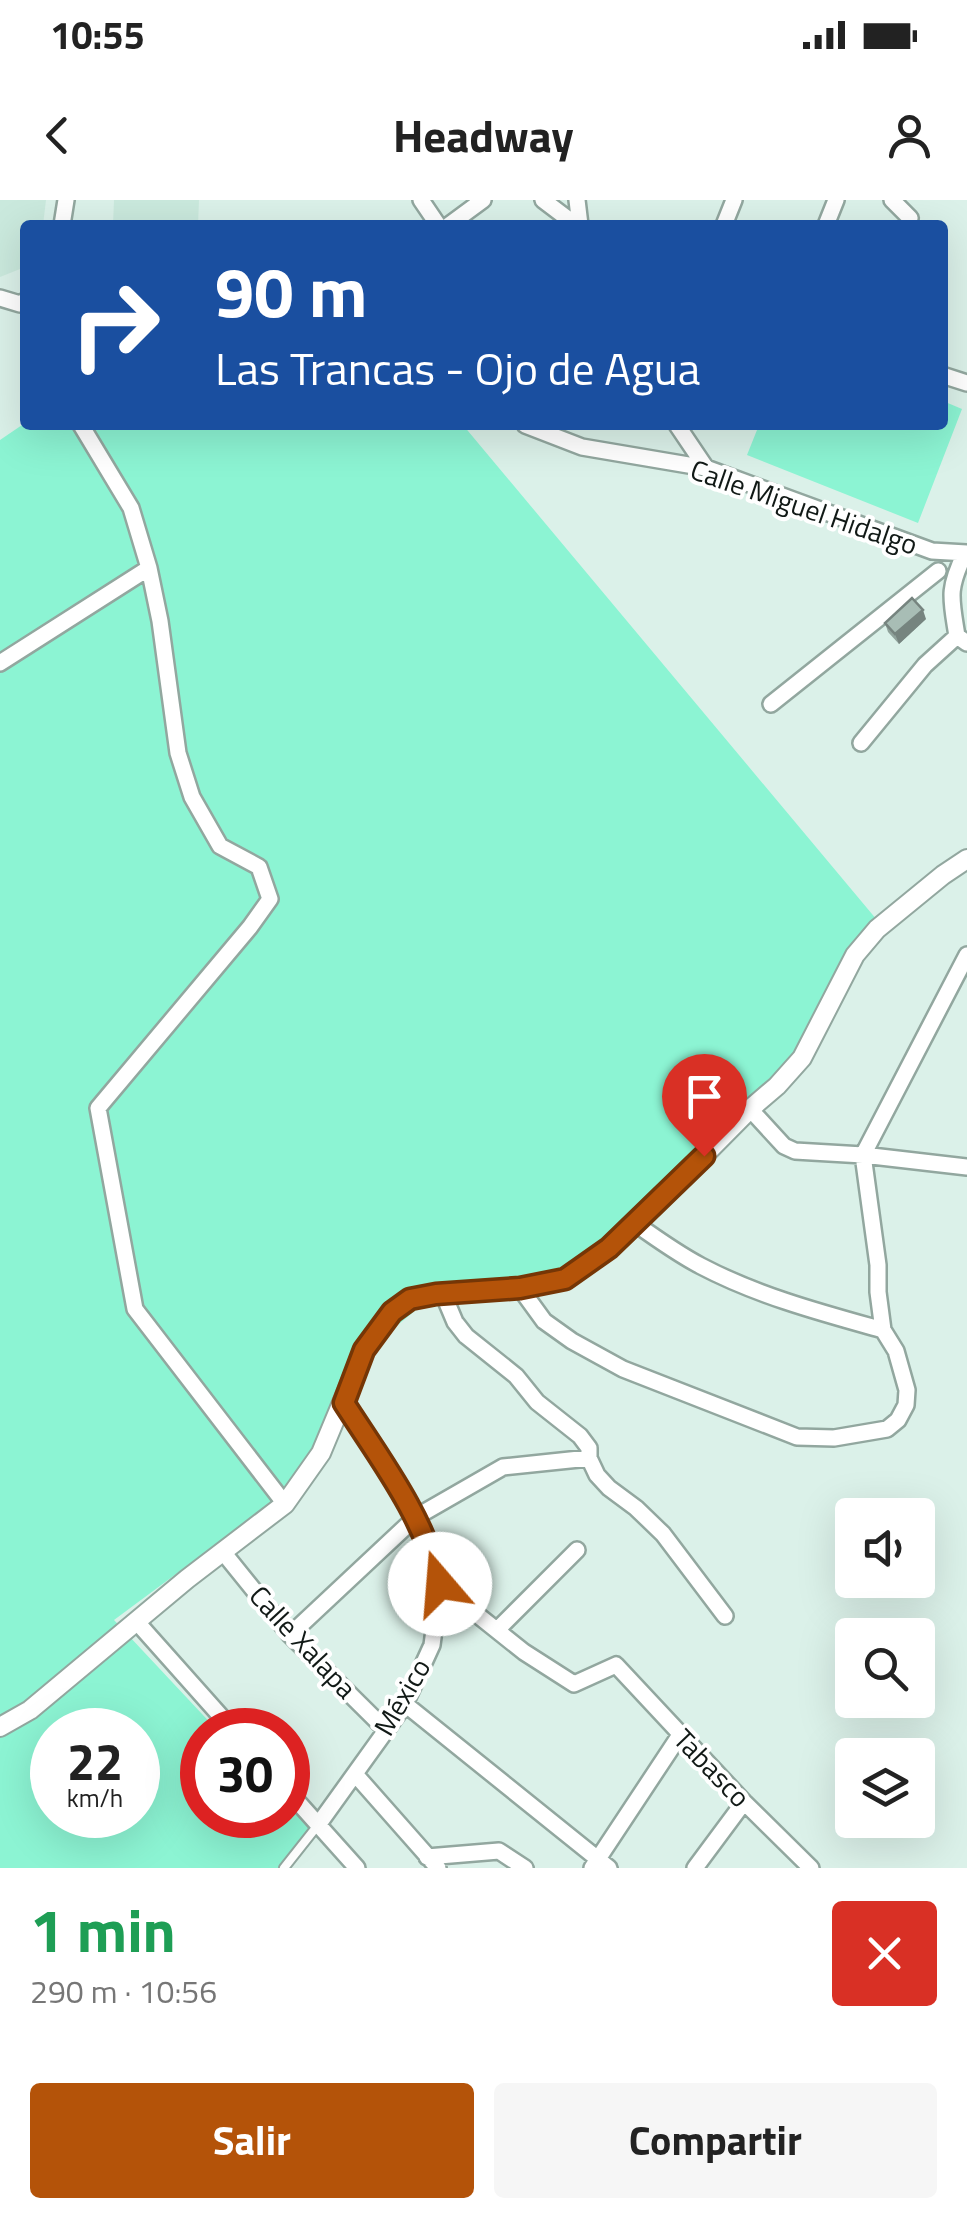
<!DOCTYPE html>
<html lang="es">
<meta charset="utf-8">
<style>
body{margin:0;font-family:"Titillium Web",sans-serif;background:#f6f6f6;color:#222;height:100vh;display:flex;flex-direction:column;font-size:38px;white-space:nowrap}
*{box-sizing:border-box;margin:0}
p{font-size:32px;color:#767676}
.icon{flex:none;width:55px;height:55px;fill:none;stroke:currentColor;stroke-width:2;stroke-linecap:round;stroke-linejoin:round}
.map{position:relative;height:1668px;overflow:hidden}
.sheet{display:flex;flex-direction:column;background:#fff;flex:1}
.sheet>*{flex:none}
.top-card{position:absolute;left:20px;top:20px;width:928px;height:210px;border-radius:10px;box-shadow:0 10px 40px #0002;background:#1a4fa0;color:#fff;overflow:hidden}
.buttons{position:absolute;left:835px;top:1298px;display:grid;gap:20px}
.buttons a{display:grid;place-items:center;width:100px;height:100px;border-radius:10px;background:#fff;box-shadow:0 10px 40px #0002;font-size:50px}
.speed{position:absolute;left:30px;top:1508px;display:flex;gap:20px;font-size:50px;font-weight:700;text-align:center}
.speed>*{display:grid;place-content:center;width:130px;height:130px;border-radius:50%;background:#fff;box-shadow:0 10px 40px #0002;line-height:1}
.speed small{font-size:25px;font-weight:400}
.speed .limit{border:15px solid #d22;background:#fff;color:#111}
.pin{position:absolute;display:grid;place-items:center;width:85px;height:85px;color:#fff;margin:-102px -42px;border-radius:50% 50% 50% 0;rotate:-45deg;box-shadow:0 0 10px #0007}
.pin .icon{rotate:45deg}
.me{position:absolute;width:110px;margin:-55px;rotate:342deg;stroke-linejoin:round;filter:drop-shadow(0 0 8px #0008)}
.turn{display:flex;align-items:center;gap:35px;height:210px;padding:0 30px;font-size:45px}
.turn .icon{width:130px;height:130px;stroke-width:2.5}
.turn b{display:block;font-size:70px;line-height:85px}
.round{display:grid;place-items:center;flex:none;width:105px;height:105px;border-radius:10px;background:#f6f6f6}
.summary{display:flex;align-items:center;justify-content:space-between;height:170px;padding:0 30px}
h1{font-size:60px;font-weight:700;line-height:75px;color:#1e9e55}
.action{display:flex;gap:20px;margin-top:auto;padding:20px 30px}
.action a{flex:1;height:115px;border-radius:10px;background:#b45309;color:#fff;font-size:40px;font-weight:700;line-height:115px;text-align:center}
.action a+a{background:#f6f6f6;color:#222}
.status{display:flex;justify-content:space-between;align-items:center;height:70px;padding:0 50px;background:#fff;direction:ltr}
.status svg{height:28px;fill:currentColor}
header{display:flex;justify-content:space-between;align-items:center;height:130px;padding:0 30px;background:#fff;font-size:45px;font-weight:700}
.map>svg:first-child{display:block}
</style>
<div class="status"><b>10:55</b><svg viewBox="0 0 49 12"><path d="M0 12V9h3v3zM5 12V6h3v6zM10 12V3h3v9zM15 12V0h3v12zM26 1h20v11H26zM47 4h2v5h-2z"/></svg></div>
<header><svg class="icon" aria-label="back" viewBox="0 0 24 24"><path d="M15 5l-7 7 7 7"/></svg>Headway<svg class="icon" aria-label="person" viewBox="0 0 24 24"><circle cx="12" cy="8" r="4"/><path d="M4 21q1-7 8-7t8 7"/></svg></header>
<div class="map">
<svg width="967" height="1668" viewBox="0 0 967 1668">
<rect width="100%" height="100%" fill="#dbf1e9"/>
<path fill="#cae9dd" d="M 0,0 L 46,0 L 43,25 L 25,25 L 25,67 L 0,77 Z
M 114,0 L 199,0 L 198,25 L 113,25 Z"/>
<path fill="#8cf4d3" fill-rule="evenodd" d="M 943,201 L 962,209 L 918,323 L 747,255 L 759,225 L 942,225 Z
M 25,223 L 25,225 L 463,225 L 877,720 L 796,874 L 572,1074 L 433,1096 L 372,1146 L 288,1291 L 114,1420 L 217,1530 L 202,1530 L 202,1615 L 288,1615 L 288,1604 L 311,1629 L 278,1668 L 0,1668 L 0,240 ZM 52,1530 L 138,1530 L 138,1615 L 52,1615 Z"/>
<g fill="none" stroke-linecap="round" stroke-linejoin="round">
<g stroke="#92a79f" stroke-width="12">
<path id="service" d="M 284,1668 L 318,1625"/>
</g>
<g stroke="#92a79f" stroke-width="20">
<path id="minor" d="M 421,0 L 438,25
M 543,0 L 576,25
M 577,0 L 580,25
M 892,0 L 910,18 L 907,25
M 62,25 L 66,0
M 449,25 L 483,0
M 724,25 L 734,0
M 826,25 L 836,0
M 0,98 L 20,104 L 25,101
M 942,175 L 967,183
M 81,225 L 131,308 L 149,368 L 160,421 L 178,553 L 192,597 L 220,646 L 259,667 L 270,699 L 250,727 L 98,908 L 135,1109 L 285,1304
M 525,225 L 582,247 L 706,268 L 932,351 L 967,353
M 677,225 L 706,268
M 965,353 C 947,390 951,398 957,436 L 967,443
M 0,463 L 149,368
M 771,504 L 938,371
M 861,543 L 925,465 L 957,436
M 750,909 L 784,946 L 795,951 L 863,955 L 967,967
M 636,1024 C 657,1039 678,1054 701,1066 C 758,1096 822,1113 883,1130
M 520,1088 L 544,1121 L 572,1141 L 623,1169 L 797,1237 L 834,1238 L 887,1229 L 898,1220 L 906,1205 L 907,1190 L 896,1151 L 883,1130 L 878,1092 L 878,1065 L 863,955 L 967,755
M 449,1093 L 447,1103 L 455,1122 L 466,1136 L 516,1176 L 537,1202 L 580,1236 L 589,1248 L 589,1258 L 597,1275 L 609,1288 L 636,1308 L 663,1334 L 725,1416
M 223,1352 L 290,1435 L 386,1530
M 440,1385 L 524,1452 L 574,1484 L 616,1465 L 744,1602 L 811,1668
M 136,1421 L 233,1530
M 497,1430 L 577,1350
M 290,1435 L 416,1317 L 503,1267 L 589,1258
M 405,1504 L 609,1668
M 355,1574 L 438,1668
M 288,1591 L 357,1668
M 318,1625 L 405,1504 L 432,1445 L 440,1385 L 432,1353 L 412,1308 L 344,1203
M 427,1657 L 499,1651 L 525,1668
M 592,1668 L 680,1535
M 695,1668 L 744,1602"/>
</g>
<g stroke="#92a79f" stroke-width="22">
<path id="tertiary" d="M 0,1527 L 30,1510 L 187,1379 L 285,1304 L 321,1253 L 364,1150 L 392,1113 L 410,1099 L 436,1094 L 520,1088 L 565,1079 L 609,1049 L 636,1024 L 750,909 L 777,886 L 802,858 L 855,755 L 877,729 L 943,675 L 967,659"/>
</g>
<use href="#service" stroke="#fff" stroke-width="8"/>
<use href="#minor" stroke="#fff" stroke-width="15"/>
<use href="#tertiary" stroke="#fff" stroke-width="18"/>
</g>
<path fill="#90a39c" d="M 926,419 L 899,444 L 888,432 L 885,423 Z"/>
<path fill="#76847f" d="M 923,410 L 926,419 L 899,444 L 895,434 Z"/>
<path fill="#a8bdb5" stroke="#76847f" stroke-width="2.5" d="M 912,398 L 923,410 L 895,434 L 885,423 Z"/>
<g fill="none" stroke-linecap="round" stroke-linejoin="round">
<g stroke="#753606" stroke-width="25">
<path id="route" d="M 440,1384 C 423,1315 382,1262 344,1203 L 364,1150 L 392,1112 L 410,1099 L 436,1094 L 520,1088 L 565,1079 L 609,1048 L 704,956"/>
</g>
<use href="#route" stroke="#b45309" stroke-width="18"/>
</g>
<g text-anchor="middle" stroke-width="8" stroke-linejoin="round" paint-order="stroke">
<g font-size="28" fill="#111916" stroke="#fff">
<text transform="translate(804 307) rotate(19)" y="10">Calle Miguel Hidalgo</text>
<text transform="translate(303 1442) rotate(47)" y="10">Calle Xalapa</text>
<text transform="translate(402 1497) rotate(-60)" y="10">México</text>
<text transform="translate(712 1568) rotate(46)" y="10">Tabasco</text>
</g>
</g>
</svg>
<div class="buttons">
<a><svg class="icon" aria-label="sound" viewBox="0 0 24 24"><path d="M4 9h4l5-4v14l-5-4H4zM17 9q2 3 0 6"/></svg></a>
<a><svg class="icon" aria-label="search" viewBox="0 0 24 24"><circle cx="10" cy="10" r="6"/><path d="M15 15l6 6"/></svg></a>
<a><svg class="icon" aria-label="layers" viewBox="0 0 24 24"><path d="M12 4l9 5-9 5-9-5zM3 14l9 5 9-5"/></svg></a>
</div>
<div class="speed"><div>22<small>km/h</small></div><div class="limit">30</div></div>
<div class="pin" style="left:704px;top:956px;background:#d93025"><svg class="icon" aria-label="arrive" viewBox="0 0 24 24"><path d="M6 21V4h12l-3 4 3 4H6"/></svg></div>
<svg class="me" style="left:440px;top:1384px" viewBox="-20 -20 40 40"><circle r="19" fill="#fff"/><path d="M0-13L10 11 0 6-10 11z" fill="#b45309"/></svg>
<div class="top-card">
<div class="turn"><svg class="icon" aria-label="right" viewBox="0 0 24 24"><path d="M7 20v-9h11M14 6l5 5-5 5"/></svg><div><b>90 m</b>Las Trancas - Ojo de Agua</div></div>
</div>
</div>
<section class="sheet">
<div class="summary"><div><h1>1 min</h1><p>290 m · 10:56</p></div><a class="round" style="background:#d93025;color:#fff"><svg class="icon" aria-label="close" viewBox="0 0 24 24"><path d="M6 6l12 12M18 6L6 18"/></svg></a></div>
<div class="action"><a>Salir</a><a>Compartir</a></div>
</section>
